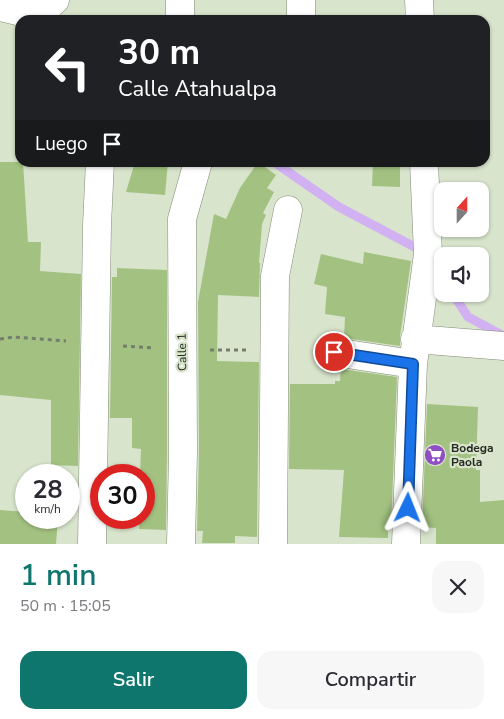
<!DOCTYPE html>
<html lang="es">
<meta charset="utf-8">
<style>
body{margin:0;font-family:"Nunito Sans",sans-serif;background:#f7f7f7;color:#2b2b33;height:100vh;display:flex;flex-direction:column;font-size:19px;white-space:nowrap}
*{box-sizing:border-box;margin:0}
p{font-size:16px;color:#7c7c81}
.icon{flex:none;width:28px;height:28px;fill:none;stroke:currentColor;stroke-width:2;stroke-linecap:round;stroke-linejoin:round}
.map{position:relative;height:544px;overflow:hidden}
.drawer{display:flex;flex-direction:column;background:#fff;flex:1}
.drawer>*{flex:none}
.guide{position:absolute;left:15px;top:15px;width:475px;height:152px;border-radius:15px;box-shadow:0 1px 4px #0004;background:#202124;color:#fff;overflow:hidden}
.needle{width:32px;rotate:21deg}
.tools{position:absolute;left:434px;top:182px;display:grid;gap:10px}
.tools a{display:grid;place-items:center;width:55px;height:55px;border-radius:10px;background:#fff;box-shadow:0 1px 4px #0004;font-size:25px}
.speed{position:absolute;left:15px;top:464px;display:flex;gap:10px;font-size:25px;font-weight:700;text-align:center}
.speed>*{display:grid;place-content:center;width:65px;height:65px;border-radius:50%;background:#fff;box-shadow:0 1px 4px #0004;line-height:1}
.speed small{font-size:12px;font-weight:400}
.speed .limit{border:8px solid #d22;background:#fff;color:#111}
.pin{position:absolute;display:grid;place-items:center;width:42px;height:42px;color:#fff;margin:-21px;border:2px solid #fff;border-radius:50%;box-shadow:0 1px 5px #0007}
.me{position:absolute;width:55px;margin:-28px;rotate:2deg;stroke-linejoin:round;filter:drop-shadow(0 0 4px #0008)}
.turn{display:flex;align-items:center;gap:18px;height:105px;padding:0 20px;font-size:22px}
.turn .icon{width:65px;height:65px;stroke-width:2.5}
.turn b{display:block;font-size:35px;line-height:42px}
.then{display:flex;align-items:center;height:48px;padding:0 20px;background:#0003;gap:10px;font-size:19px}
.round{display:grid;place-items:center;flex:none;width:52px;height:52px;border-radius:15px;background:#f7f7f7}
.headline{display:flex;align-items:center;justify-content:space-between;height:85px;padding:0 20px}
h1{font-size:30px;font-weight:600;line-height:38px;color:#0f766e}
.cta{display:flex;gap:10px;margin-top:auto;padding:10px 20px}
.cta a{flex:1;height:58px;border-radius:15px;background:#0f766e;color:#fff;font-size:20px;font-weight:600;line-height:58px;text-align:center}
.cta a+a{background:#f7f7f7;color:#2b2b33}
.map>svg:first-child{display:block}
</style>
<div class="map">
<svg width="504" height="544" viewBox="0 0 504 544">
<rect width="100%" height="100%" fill="#d8e4cc"/>
<g fill="none" stroke-linecap="round" stroke-linejoin="round">
<path stroke="#d1b1f1" stroke-width="9" d="M 274,162 L 339,207 L 424,252
M 434,264 L 442,277
M 453,294 L 468,317 L 504,336"/>
</g>
<path fill="#a3c281" d="M 0,162 L 23,162 L 28,242 L 41,242 L 40,271 L 81,274 L 78,466 L 51,465 L 51,400 L 0,395 Z
M 135,162 L 168,162 L 165,195 L 126,192 Z
M 258,162 L 276,175 L 267,188 L 274,192 L 263,213 L 266,215 L 262,224 L 259,263 L 260,263 L 259,297 L 218,295 L 217,361 L 259,362 L 257,537 L 235,536 L 235,543 L 202,543 L 203,531 L 197,531 L 199,453 L 198,302 L 214,214 L 226,219 L 240,188 Z
M 373,162 L 400,162 L 400,187 L 372,186 Z
M 364,252 L 411,261 L 400,337 L 400,346 L 344,338 L 345,317 L 325,314 L 327,287 L 314,284 L 321,254 L 363,264 Z
M 117,268 L 167,270 L 167,453 L 166,530 L 139,529 L 140,518 L 144,518 L 144,475 L 140,475 L 141,449 L 132,448 L 132,418 L 110,418 L 112,277 L 117,277 Z
M 341,369 L 397,377 L 391,527 L 388,527 L 388,538 L 339,537 L 344,470 L 289,469 L 290,384 L 335,384 L 335,381 L 340,381 Z
M 427,404 L 478,407 L 476,470 L 480,470 L 480,502 L 504,500 L 504,544 L 436,544 L 436,528 L 422,527 Z
M 0,510 L 26,512 L 26,518 L 58,518 L 56,544 L 0,544 Z"/>
<g fill="none" stroke-linecap="round" stroke-linejoin="round">
<g stroke="#818c77" stroke-width="29">
<path id="minor" d="M 419,0 L 420,20
M 0,7 L 22,12 L 46,8 L 55,0
M 180,20 L 180,0
M 301,20 L 301,0
M 415,339 L 504,346
M 334,352 L 413,364
M 92,544 L 97,225 L 100,162
M 181,544 L 183,453 L 182,219 L 198,162
M 273,544 L 275,276 L 288,210
M 406,544 L 413,364 L 428,254 L 424,162"/>
</g>
<path stroke="#767d6e" stroke-width="3" stroke-dasharray="4 4" stroke-linecap="butt" d="M 0,339 L 14,337 L 66,341
M 123,346 L 154,348
M 210,350 L 246,350"/>
<use href="#minor" stroke="#fff" stroke-width="28"/>
</g>
<g fill="none" stroke-linecap="round" stroke-linejoin="round">
<g stroke="#114b97" stroke-width="12">
<path id="route" d="M 334,352 L 413,364 L 408,508"/>
</g>
<use href="#route" stroke="#1a73e8" stroke-width="9"/>
</g>
<defs>
<g id="supermarket-disc" transform="scale(1.125)"><circle r="9.5" fill="#904ec3" stroke="#d8e4cc"/><path d="M-6-5.5h2.5l.6 2H6L4.5 2H-2.5L-4.4-4H-6ZM-1.5 3.2a1.3 1.3 0 1 0 .1 0ZM3 3.2a1.3 1.3 0 1 0 .1 0Z" fill="#fff"/></g>
</defs>
<g fill-rule="evenodd">
<use href="#supermarket-disc" x="435" y="455"/>
</g>
<g text-anchor="middle" stroke-width="4.5" stroke-linejoin="round" paint-order="stroke">
<g font-size="12" fill="#252921" stroke="#d8e4cc">
<text transform="translate(182 352) rotate(-91)" y="4">Calle 1</text>
</g>
<g font-size="12" font-weight="bold" fill="#252921" stroke="#d8e4cc" text-anchor="start">
<text x="451" y="452">Bodega<tspan x="451" dy="14">Paola</tspan></text>
</g>
</g>
</svg>
<div class="tools">
<a><svg class="needle" viewBox="-14 -14 28 28"><path d="M0-13l5 13h-10z" fill="#e53935"/><path d="M0 13l5-13h-10z" fill="#7c7c81"/></svg></a>
<a><svg class="icon" aria-label="sound" viewBox="0 0 24 24"><path d="M4 9h4l5-4v14l-5-4H4zM17 9q2 3 0 6"/></svg></a>
</div>
<div class="speed"><div>28<small>km/h</small></div><div class="limit">30</div></div>
<div class="pin" style="left:334px;top:352px;background:#d93025"><svg class="icon" aria-label="arrive" viewBox="0 0 24 24"><path d="M6 21V4h12l-3 4 3 4H6"/></svg></div>
<svg class="me" style="left:408px;top:508px" viewBox="-20 -20 40 40"><path d="M0-17L14 15 0 8-14 15z" fill="#1a73e8" stroke="#fff" stroke-width="4"/></svg>
<div class="guide">
<div class="turn"><svg class="icon" aria-label="left" viewBox="0 0 24 24"><path d="M17 20v-9H6M10 6l-5 5 5 5"/></svg><div><b>30 m</b>Calle Atahualpa</div></div>
<div class="then">Luego<svg class="icon" aria-label="arrive" viewBox="0 0 24 24"><path d="M6 21V4h12l-3 4 3 4H6"/></svg></div>
</div>
</div>
<section class="drawer">
<div class="headline"><div><h1>1 min</h1><p>50 m · 15:05</p></div><a class="round"><svg class="icon" aria-label="close" viewBox="0 0 24 24"><path d="M6 6l12 12M18 6L6 18"/></svg></a></div>
<div class="cta"><a>Salir</a><a>Compartir</a></div>
</section>
